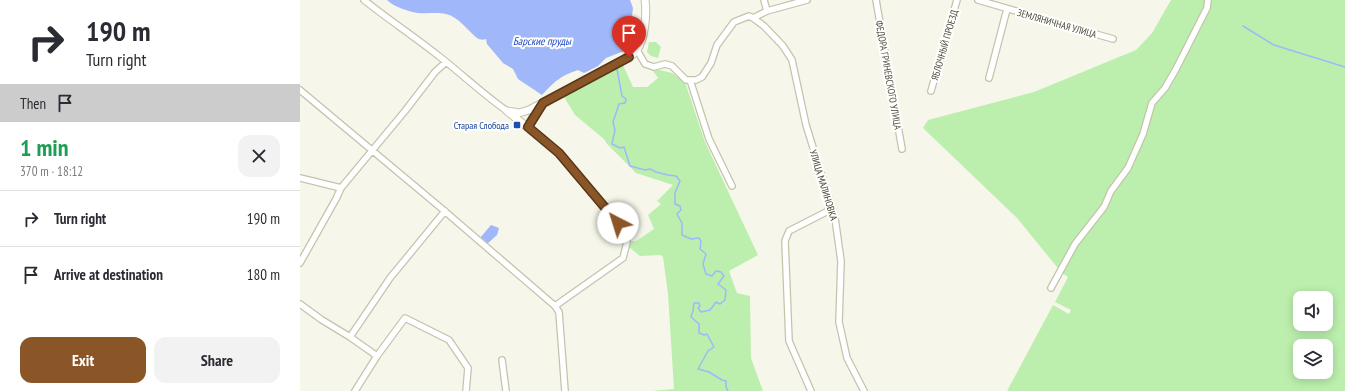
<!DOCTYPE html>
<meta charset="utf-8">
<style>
body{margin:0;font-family:"PT Sans Narrow",sans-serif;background:#f2f2f3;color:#2b2b33;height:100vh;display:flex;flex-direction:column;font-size:15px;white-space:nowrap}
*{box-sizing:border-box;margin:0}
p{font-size:13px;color:#7c7c81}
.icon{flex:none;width:22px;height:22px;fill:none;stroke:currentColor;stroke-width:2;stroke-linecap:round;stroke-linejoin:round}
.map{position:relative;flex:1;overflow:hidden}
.drawer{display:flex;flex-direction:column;background:#fff;width:300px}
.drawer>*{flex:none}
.guide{background:#fff;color:#2b2b33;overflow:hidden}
.fabs{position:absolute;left:993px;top:291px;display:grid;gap:8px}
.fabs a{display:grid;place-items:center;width:40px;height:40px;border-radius:8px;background:#fff;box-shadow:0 2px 10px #0003;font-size:20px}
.pin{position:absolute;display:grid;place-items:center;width:34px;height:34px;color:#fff;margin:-41px -17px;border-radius:50% 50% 50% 0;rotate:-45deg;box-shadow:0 0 4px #0007}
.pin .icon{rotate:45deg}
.me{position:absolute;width:44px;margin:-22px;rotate:320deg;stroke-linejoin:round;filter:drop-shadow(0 0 3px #0008)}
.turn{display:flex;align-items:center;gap:14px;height:84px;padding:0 20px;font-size:18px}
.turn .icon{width:52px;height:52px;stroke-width:2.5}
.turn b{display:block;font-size:28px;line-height:34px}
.then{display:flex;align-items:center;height:38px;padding:0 20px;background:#0003;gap:8px;font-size:15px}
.round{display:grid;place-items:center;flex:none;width:42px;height:42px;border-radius:12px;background:#f2f2f3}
.head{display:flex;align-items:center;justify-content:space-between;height:68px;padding:0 20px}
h1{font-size:24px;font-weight:700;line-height:30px;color:#1e9e55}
.button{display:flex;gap:8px;margin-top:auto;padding:8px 20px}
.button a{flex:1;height:46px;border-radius:12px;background:#8a5527;color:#fff;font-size:16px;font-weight:700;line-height:46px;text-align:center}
.button a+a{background:#f2f2f3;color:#2b2b33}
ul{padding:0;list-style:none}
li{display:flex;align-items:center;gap:12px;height:56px;padding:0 20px;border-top:1px solid #e1e1e2}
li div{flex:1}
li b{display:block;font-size:15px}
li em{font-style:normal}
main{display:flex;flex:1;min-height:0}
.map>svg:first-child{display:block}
</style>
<main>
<section class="drawer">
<div class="guide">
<div class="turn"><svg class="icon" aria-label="right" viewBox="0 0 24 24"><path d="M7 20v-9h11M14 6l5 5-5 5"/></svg><div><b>190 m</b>Turn right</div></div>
<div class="then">Then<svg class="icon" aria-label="arrive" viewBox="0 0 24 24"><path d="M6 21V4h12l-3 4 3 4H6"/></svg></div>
</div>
<div class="head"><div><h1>1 min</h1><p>370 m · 18:12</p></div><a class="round"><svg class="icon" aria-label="close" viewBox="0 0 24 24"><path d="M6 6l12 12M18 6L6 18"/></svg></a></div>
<ul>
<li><svg class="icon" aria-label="right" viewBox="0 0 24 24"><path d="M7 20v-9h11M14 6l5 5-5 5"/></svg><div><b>Turn right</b></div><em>190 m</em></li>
<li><svg class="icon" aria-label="arrive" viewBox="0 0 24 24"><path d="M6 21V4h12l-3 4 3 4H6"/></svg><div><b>Arrive at destination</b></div><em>180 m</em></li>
</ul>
<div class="button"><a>Exit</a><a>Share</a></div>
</section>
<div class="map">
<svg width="1045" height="391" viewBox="0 0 1045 391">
<rect width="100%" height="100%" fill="#f6f7ea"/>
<path fill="#bcefae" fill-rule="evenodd" d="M 871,0 L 1045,0 L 1045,391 L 707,391 L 753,305 L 769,314 L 771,310 L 755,302 L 768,277 L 761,272 L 717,218 L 623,128 L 628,120 L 734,92 L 836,50 L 852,33 ZM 1000,298 L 1026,298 L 1026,324 L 1000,324 ZM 1000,346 L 1026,346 L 1026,372 L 1000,372 Z
M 349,42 L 356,42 L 361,47 L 358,58 L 351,56 L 347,52 Z
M 322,63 L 333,87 L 347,87 L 358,78 L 351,68 L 372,73 L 385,82 L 405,142 L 458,255 L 429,271 L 437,293 L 450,296 L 451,358 L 463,391 L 351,391 L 374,389 L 368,294 L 363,257 L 360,255 L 340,256 L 330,248 L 327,242 L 336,241 L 354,229 L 348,215 L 361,204 L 357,201 L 373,185 L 336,173 L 307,144 L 304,139 L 275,115 L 262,94 Z"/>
<path fill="#a0b7f9" d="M 87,0 L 330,0 L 333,8 L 332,16 L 333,31 L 330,34 L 330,45 L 324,51 L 306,58 L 298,66 L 284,73 L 278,70 C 260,76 254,82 242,95 L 218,79 L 213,69 L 203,63 L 187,44 L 186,39 C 183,40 180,40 177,38 C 167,30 159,17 146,14 C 137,12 127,14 118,13 C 110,12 92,6 87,0 Z
M 191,225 L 199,228 L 197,235 L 187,244 L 180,238 Z"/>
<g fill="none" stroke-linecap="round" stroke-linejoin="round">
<path stroke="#a0b7f9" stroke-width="1.5" d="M 943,26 L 974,45 L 1045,67
M 317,69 L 322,96 L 326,99 L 325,103 L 319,104 L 313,122 L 315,130 L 312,144 L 320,148 L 324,147 L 330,166 L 345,170 L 350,169 L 356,172 L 368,175 L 376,176 L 380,181 L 375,193 L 375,204 L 380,206 L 381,210 L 377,214 L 382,223 L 382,235 L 391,239 L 399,238 L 401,241 L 400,249 L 406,254 L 403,264 L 406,274 L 412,276 L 416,271 L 421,272 L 424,276 L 418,284 L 426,290 L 425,300 L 420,304 L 416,302 L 410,310 L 401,312 L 398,308 L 400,306 L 399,303 L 394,303 L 393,311 L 391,317 L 399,324 L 399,333 L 404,335 L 407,334 L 414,347 L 408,351 L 398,369 L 409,372 L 422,380 L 426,381 L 426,387 L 428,391"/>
<g stroke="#c4c3ab" stroke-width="8">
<path id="minor" d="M 64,0 C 89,20 115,37 140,57 C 163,75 184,95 207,111
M 576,0 L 602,149
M 678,0 L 813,39
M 467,11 L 507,0
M 453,18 L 467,11 L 464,0
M 337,50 L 345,64 L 354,67 L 365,64 L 372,66 L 386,80 L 396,80 L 402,77 L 411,63 L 417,45 L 434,22 L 449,16 L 453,18 L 464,26 L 483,46 L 492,60 L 506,125 L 535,218 L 541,261 L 539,322 L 547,358 L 564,391
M 689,78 L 707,9
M 390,80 L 409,139 L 432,186
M 0,90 L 141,208 L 255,306
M 631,91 L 657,0
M 227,127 L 259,153 L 318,223 L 327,242 L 323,258 L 255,306 L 259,312 L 265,391
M 0,178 L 41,188
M 0,263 L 36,199 L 41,188 L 105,111 L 135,72 L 146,62
M 751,288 L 775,244 L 804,207 L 811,191 L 828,168 L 843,134 L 852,103 L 865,88 L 876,69 L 907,8 L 908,0
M 0,304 L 22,320 L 50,337 L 90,278 L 145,211
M 50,337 L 77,356 L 105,318 L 149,340 L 168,368 L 166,391
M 202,360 L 206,391
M 55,391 L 77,356
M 511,391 L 489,341 L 485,241 L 489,231 L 532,209"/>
</g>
<g stroke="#c4c3ab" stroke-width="9">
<path id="tertiary" d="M 207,111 L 219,113 L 229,110 L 329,57 C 332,55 335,53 337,50 C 345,39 347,13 345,0
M 207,111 L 227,127 L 242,103"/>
</g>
<use href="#minor" stroke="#fff" stroke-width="5.5"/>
<use href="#tertiary" stroke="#fff" stroke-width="7"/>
</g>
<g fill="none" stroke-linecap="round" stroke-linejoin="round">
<g stroke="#5a3719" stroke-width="10">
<path id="route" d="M 318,223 L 259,153 L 228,127 L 243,103 L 329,57"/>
</g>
<use href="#route" stroke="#8a5527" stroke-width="7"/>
</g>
<rect fill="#1a4fb4" stroke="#fff" stroke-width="1.5" x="213" y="121" width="8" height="8" rx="2"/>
<g text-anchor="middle" stroke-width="4" stroke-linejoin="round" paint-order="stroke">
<g font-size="10" fill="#4c4b37" stroke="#fff">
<text transform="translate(757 23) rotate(16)" y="4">ЗЕМЛЯНИЧНАЯ УЛИЦА</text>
<text transform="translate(644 45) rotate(-74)" y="4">ЯБЛОЧНЫЙ ПРОЕЗД</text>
<text transform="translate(589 75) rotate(80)" y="4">ФЕДОРА ГРИНЕВСКОГО УЛИЦА</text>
<text transform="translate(524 185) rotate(73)" y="4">УЛИЦА МАЛИНОВКА</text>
</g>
<g font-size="10" fill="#164399" stroke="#fff" text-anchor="end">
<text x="209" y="129">Старая Слобода</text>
</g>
<g font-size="11" font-style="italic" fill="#214ac7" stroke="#fff">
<text x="242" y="45">Барские пруды</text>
</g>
</g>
</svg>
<div class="fabs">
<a><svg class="icon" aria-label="sound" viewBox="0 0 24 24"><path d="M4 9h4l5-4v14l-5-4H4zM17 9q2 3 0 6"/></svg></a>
<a><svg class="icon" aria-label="layers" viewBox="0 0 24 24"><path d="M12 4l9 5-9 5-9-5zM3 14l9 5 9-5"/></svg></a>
</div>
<div class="pin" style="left:329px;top:57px;background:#d93025"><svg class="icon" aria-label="arrive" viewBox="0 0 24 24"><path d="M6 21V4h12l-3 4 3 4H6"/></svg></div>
<svg class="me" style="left:318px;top:223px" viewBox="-20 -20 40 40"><circle r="19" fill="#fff"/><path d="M0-13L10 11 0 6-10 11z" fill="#8a5527"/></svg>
</div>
</main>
